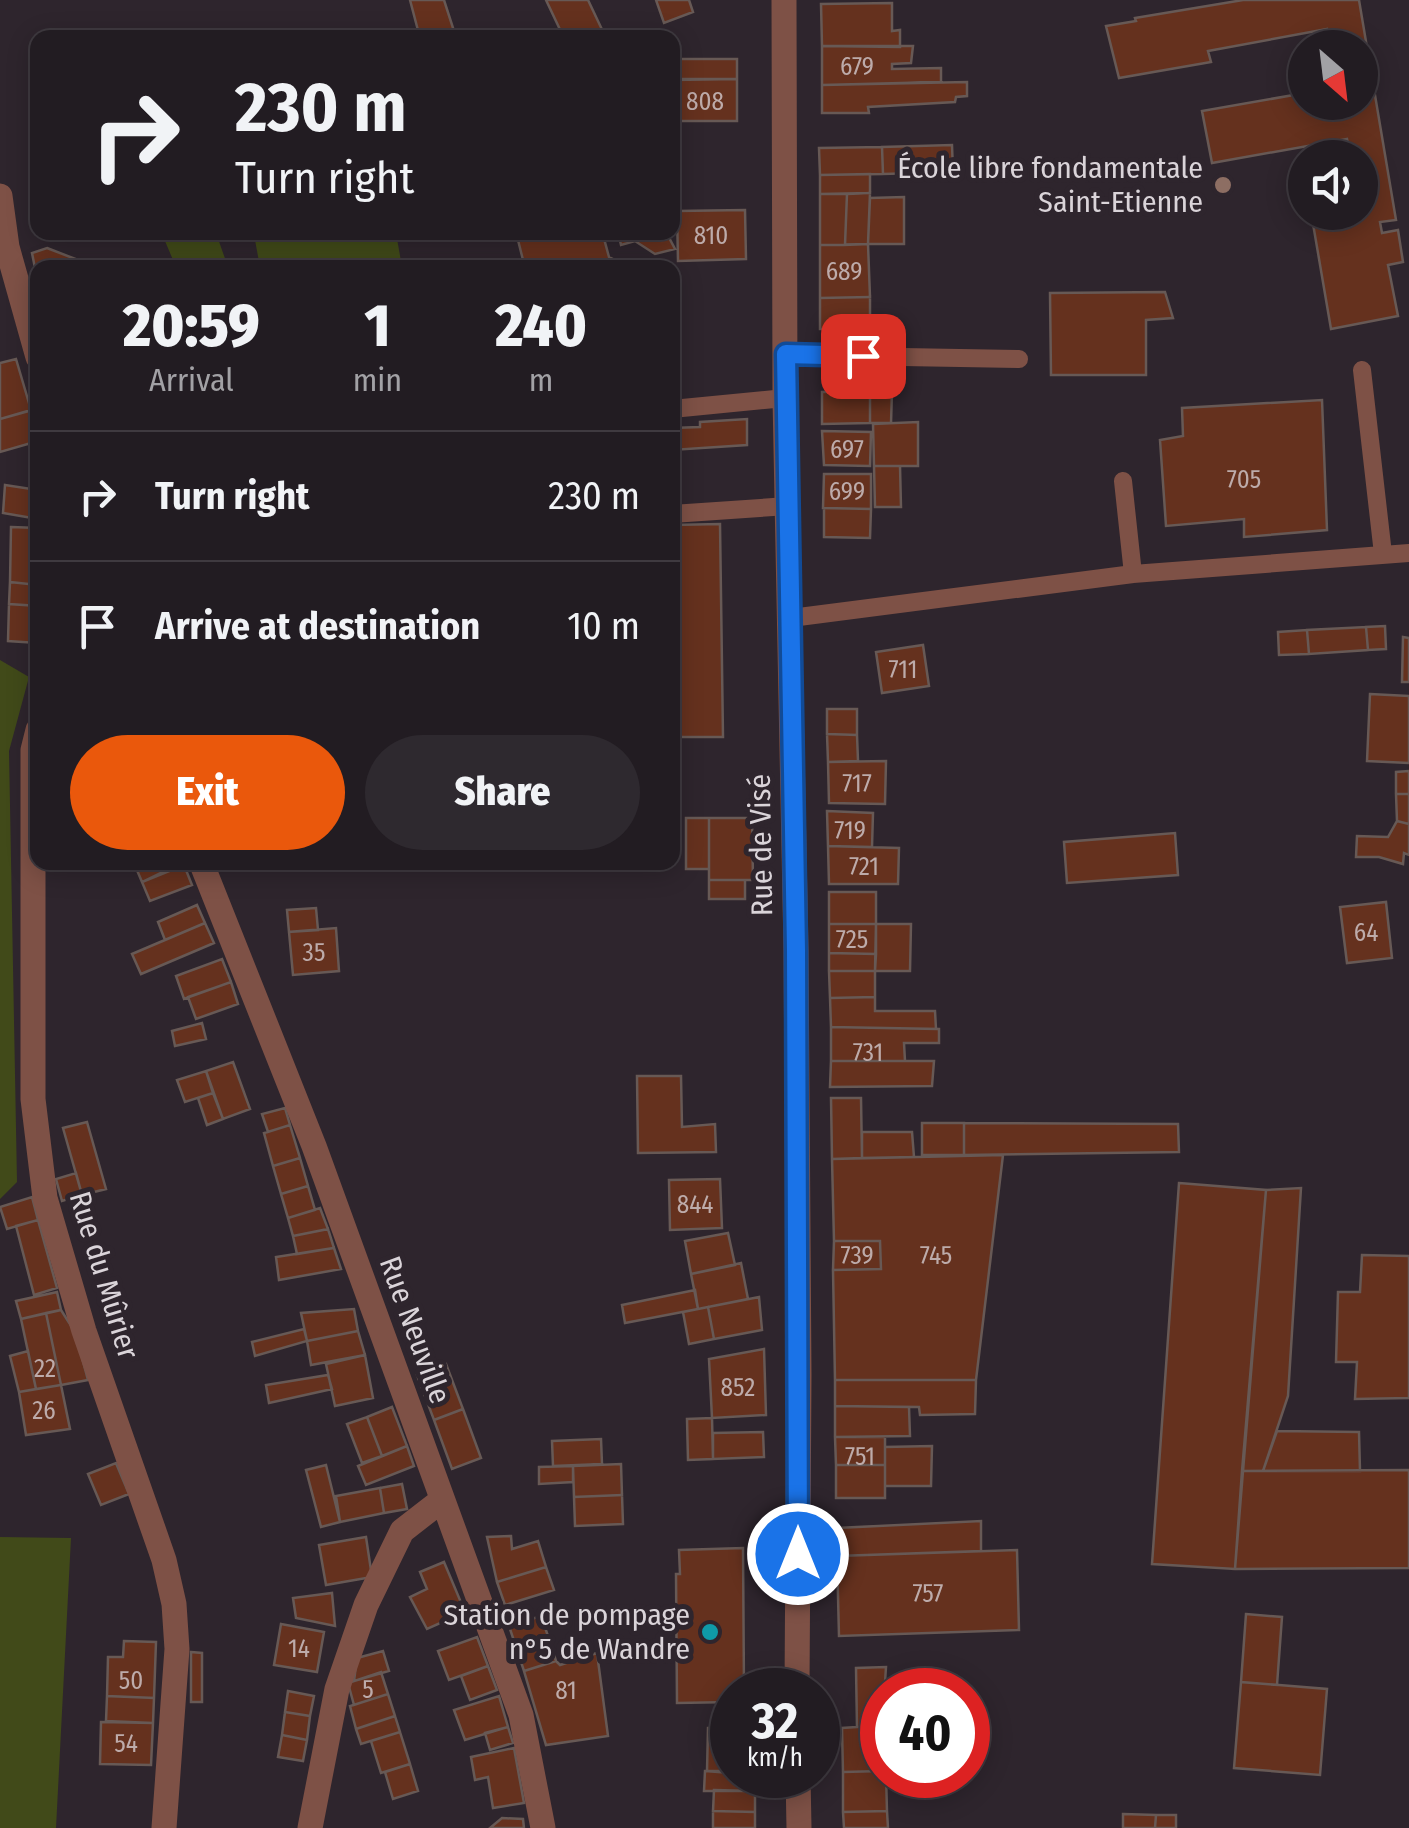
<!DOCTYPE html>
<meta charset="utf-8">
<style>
body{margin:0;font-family:"Fira Sans Condensed",sans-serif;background:#2e292f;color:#f1f3f6;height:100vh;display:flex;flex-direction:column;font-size:38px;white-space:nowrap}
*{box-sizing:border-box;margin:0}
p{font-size:32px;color:#a2a1a5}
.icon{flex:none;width:55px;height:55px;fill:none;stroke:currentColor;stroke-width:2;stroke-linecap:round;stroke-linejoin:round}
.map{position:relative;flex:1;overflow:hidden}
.panel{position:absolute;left:30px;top:260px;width:650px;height:610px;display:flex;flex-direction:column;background:#221c22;border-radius:20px;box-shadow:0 5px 25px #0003,0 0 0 2px #3f3a40}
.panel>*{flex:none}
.hud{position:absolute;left:30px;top:30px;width:650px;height:210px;border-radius:20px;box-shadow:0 5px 25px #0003,0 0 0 2px #3f3a40;background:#221c22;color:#f1f3f6;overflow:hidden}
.needle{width:65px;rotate:152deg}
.controls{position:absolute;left:1288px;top:30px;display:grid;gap:20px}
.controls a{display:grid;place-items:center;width:90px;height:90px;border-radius:50%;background:#221c22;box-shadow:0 5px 25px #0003,0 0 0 2px #3f3a40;font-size:50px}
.speed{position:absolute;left:710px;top:1668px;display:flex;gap:20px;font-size:50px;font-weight:700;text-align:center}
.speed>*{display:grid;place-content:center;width:130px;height:130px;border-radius:50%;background:#221c22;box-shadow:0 5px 25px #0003,0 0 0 2px #3f3a40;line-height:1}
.speed small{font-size:25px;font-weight:400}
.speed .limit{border:15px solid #d22;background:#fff;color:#111}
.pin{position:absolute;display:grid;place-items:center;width:85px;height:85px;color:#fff;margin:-42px;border-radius:20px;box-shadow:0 5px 15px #0006}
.me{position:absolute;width:110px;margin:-55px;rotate:0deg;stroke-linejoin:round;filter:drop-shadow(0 0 8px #0008)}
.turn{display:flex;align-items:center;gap:35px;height:210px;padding:0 40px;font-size:45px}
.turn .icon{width:130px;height:130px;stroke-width:2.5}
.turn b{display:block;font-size:70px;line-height:85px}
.eta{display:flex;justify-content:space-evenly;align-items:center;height:170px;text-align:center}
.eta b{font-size:60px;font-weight:800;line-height:70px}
.action{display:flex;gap:20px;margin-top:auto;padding:20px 40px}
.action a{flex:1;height:115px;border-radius:60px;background:#ea580c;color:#fff;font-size:40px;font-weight:800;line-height:115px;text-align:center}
.action a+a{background:#2e292f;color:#f1f3f6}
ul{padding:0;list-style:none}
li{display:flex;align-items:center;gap:30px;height:130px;padding:0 40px;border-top:2px solid #3f3a40}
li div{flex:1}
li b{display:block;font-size:38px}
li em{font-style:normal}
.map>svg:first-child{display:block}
</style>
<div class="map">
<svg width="1409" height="1828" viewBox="0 0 1409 1828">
<rect width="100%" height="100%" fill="#2e252d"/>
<path fill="#414a19" d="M 298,232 L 396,233 L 402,267 L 260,267 L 255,240 Z
M 167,233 L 216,233 L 228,267 L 176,267 L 162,234 Z
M 0,660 L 29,677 L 9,751 L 17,1182 L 0,1199 Z
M 0,1537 L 71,1538 L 56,1828 L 0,1828 Z"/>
<path fill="#65311e" stroke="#675955" stroke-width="2.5" d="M 410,0 L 444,0 L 453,28 L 420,38 Z
M 546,0 L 588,0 L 606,38 L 564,38 Z
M 656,0 L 689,0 L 693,12 L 664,23 Z
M 1243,0 L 1359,0 L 1396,220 L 1380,222 L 1382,233 L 1398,230 L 1403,262 L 1388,265 L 1398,316 L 1331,329 L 1311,212 L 1360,212 L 1360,158 L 1351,158 L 1347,139 L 1212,163 L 1202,111 L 1305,93 L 1305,102 L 1360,102 L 1360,48 L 1330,48 L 1327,29 L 1208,51 L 1211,62 L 1119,78 L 1106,26 L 1136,21 L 1135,18 Z
M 892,3 L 892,31 L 900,30 L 900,47 L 822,46 L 821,4 Z
M 822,46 L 913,46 L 911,63 L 892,64 L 892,69 L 941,68 L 941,82 L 822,85 Z
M 672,59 L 737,59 L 737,79 L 672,79 Z
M 737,79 L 737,121 L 672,121 L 672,80 Z
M 967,82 L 967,96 L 956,97 L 955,102 L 868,107 L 869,113 L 822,113 L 822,85 Z
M 952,145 L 953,172 L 883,174 L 882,147 Z
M 882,147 L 883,174 L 820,175 L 819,148 Z
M 870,174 L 870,193 L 820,194 L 820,175 Z
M 870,193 L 868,244 L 845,245 L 847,194 Z
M 820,194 L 847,194 L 845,245 L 820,245 Z
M 904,197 L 904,244 L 868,244 L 870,198 Z
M 745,210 L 746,259 L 678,261 L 677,211 Z
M 516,232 L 597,232 L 598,236 L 603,235 L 609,257 L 619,262 L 620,268 L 525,268 Z
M 618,232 L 666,232 L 675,249 L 655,254 L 635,241 L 621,245 Z
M 868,244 L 870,297 L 820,298 L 820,245 Z
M 47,248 L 78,260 L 79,268 L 38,268 L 38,283 L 32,253 Z
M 1165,292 L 1173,318 L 1146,320 L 1146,375 L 1051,375 L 1050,293 Z
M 870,297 L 870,328 L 820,329 L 820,298 Z
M 16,359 L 31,410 L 0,419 L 0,363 Z
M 870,391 L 892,391 L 891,423 L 870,423 Z
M 870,391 L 870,423 L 822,424 L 822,392 Z
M 1322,400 L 1327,530 L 1244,537 L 1244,519 L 1166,526 L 1160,440 L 1183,436 L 1182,408 Z
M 36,409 L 38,441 L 0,452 L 0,419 Z
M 747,419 L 747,445 L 672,450 L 672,428 L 700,427 L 700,422 Z
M 918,422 L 918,466 L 874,466 L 873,424 Z
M 822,431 L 871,432 L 870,466 L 824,465 Z
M 874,466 L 900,466 L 901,507 L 875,507 Z
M 824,474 L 871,474 L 871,509 L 823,508 Z
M 5,485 L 38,490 L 38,519 L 3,513 Z
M 824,508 L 871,509 L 870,538 L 824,537 Z
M 720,524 L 723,737 L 672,737 L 672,525 Z
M 11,527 L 38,528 L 38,585 L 10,582 Z
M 10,582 L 38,585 L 38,606 L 9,604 Z
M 9,604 L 38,606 L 37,643 L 8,641 Z
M 1385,626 L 1386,649 L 1368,650 L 1366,627 Z
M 1366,627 L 1368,650 L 1309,654 L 1307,630 Z
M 1307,630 L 1309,654 L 1279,655 L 1278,632 Z
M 1403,637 L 1409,638 L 1409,682 L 1402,682 Z
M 923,645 L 929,686 L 882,693 L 876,652 Z
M 1370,694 L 1409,696 L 1409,763 L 1367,761 Z
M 827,709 L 857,709 L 857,735 L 827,734 Z
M 827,734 L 857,735 L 858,761 L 828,762 Z
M 886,761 L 885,804 L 829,803 L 828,762 Z
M 1409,771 L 1409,794 L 1396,794 L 1396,772 Z
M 1396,794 L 1409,794 L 1409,824 L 1397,821 Z
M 827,811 L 873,813 L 872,847 L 828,846 Z
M 686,818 L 709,818 L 709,869 L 686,869 Z
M 709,818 L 752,818 L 753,880 L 709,880 Z
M 1397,821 L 1409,824 L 1409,855 L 1404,853 L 1403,864 L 1379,857 L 1356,857 L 1357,836 L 1388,837 Z
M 1175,833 L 1178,875 L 1067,883 L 1064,842 Z
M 828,846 L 899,848 L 898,884 L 829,884 Z
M 183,862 L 142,882 L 134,863 L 135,862 Z
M 184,865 L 192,885 L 150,901 L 142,882 Z
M 709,880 L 745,880 L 745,899 L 709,899 Z
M 829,892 L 876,892 L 876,924 L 829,924 Z
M 1386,902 L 1392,958 L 1347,963 L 1340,907 Z
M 197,905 L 205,923 L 165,940 L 158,922 Z
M 316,908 L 318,930 L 289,932 L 287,910 Z
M 205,923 L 214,943 L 141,974 L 132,954 Z
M 829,924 L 876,924 L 876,954 L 829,953 Z
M 876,924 L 911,924 L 910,971 L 875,971 Z
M 336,928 L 339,971 L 293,975 L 289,932 Z
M 829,953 L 876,954 L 875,971 L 829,971 Z
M 222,959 L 231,982 L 184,999 L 176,976 Z
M 829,971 L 875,971 L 875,997 L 830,998 Z
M 231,982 L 238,1004 L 196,1019 L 188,997 Z
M 875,997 L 875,1011 L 935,1011 L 936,1029 L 831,1027 L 830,998 Z
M 202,1023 L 206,1039 L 175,1046 L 172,1031 Z
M 831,1027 L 939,1029 L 939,1043 L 904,1043 L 905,1061 L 831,1061 Z
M 831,1061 L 934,1061 L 932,1086 L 830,1087 Z
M 233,1062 L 250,1109 L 223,1119 L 206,1071 Z
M 206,1071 L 213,1093 L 185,1102 L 177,1080 Z
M 637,1076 L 681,1076 L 682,1127 L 715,1124 L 716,1152 L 638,1153 Z
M 213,1093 L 223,1119 L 207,1125 L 198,1098 Z
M 831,1098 L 861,1098 L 862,1158 L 832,1159 Z
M 285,1108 L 290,1125 L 268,1132 L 262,1114 Z
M 87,1122 L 106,1189 L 82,1195 L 63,1128 Z
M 922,1123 L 964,1123 L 964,1155 L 922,1155 Z
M 964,1123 L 1178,1124 L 1179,1152 L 964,1155 Z
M 290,1125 L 300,1158 L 273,1166 L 264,1133 Z
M 862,1132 L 912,1132 L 914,1157 L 862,1158 Z
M 1003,1155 L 976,1380 L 835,1380 L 833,1270 L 881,1269 L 880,1241 L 834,1241 L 832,1159 Z
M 300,1158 L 308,1186 L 281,1194 L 273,1166 Z
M 76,1173 L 82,1195 L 62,1201 L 56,1179 Z
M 720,1179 L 722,1228 L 670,1230 L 669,1180 Z
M 1179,1183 L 1266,1190 L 1235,1569 L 1152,1564 Z
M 308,1186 L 315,1210 L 288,1218 L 281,1194 Z
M 1301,1188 L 1288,1396 L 1263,1471 L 1242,1471 L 1266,1190 Z
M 32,1197 L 38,1220 L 7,1229 L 0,1207 Z
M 320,1208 L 328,1229 L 293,1236 L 288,1218 Z
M 38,1220 L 57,1288 L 34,1295 L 16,1226 Z
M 328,1229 L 334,1248 L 297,1254 L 293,1236 Z
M 728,1233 L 735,1265 L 691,1274 L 685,1241 Z
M 834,1241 L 880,1241 L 881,1269 L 833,1270 Z
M 334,1248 L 341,1269 L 279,1280 L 276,1257 Z
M 1362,1255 L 1409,1256 L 1409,1398 L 1355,1399 L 1357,1362 L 1336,1362 L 1338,1292 L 1360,1292 Z
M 741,1263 L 748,1299 L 698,1309 L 691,1274 Z
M 695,1290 L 698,1309 L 625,1323 L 622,1305 Z
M 57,1292 L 61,1310 L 21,1319 L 16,1301 Z
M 759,1297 L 762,1330 L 714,1339 L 708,1307 Z
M 708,1307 L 714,1339 L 689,1344 L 683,1312 Z
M 354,1309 L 358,1331 L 307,1341 L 301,1313 Z
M 61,1310 L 75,1332 L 88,1380 L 61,1385 L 46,1313 Z
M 46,1313 L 61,1385 L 36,1389 L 21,1319 Z
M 304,1329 L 307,1341 L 255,1356 L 252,1342 Z
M 358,1331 L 365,1355 L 311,1365 L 307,1341 Z
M 764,1349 L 766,1415 L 712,1418 L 709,1359 Z
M 28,1351 L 36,1389 L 19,1392 L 10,1356 Z
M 365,1355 L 373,1398 L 335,1406 L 326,1364 Z
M 446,1364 L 463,1409 L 434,1420 L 417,1375 Z
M 328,1375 L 332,1389 L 269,1403 L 266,1385 Z
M 835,1380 L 976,1380 L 975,1414 L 920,1415 L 919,1407 L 835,1406 Z
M 61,1385 L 70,1429 L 26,1435 L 19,1392 Z
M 835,1406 L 909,1407 L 910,1436 L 835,1437 Z
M 392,1407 L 407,1446 L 382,1456 L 367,1417 Z
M 463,1409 L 481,1458 L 452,1469 L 434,1420 Z
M 367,1417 L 382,1456 L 362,1463 L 347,1424 Z
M 712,1418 L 713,1459 L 688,1460 L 687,1419 Z
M 1277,1431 L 1359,1432 L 1360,1471 L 1263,1471 Z
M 763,1432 L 764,1457 L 713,1459 L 713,1433 Z
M 835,1437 L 885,1437 L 885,1465 L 836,1465 Z
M 601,1439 L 602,1464 L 553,1466 L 552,1441 Z
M 407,1446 L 414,1466 L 366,1485 L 358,1466 Z
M 932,1446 L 931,1486 L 885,1486 L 885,1447 Z
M 116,1463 L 129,1494 L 101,1505 L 88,1474 Z
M 621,1464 L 622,1495 L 574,1497 L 573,1466 Z
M 326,1465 L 340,1522 L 321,1527 L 306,1470 Z
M 836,1465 L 885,1465 L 885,1498 L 836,1498 Z
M 573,1466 L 573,1482 L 539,1484 L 539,1467 Z
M 1409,1470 L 1409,1568 L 1235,1569 L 1242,1471 Z
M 402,1484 L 407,1509 L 384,1513 L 380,1488 Z
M 380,1488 L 384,1513 L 340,1522 L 336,1496 Z
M 622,1495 L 623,1524 L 575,1526 L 574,1497 Z
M 981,1521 L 981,1551 L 837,1556 L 837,1528 Z
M 511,1536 L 512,1549 L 538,1541 L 546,1567 L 497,1582 L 487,1537 Z
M 366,1537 L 372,1577 L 326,1585 L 319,1545 Z
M 743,1548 L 744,1690 L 732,1690 L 732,1702 L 677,1703 L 676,1574 L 680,1574 L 679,1550 Z
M 1017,1550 L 1019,1630 L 839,1636 L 837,1556 Z
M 444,1562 L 465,1612 L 427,1629 L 410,1597 L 427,1589 L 420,1572 Z
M 546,1567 L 554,1590 L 505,1605 L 497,1582 Z
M 332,1593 L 335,1626 L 296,1618 L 293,1598 Z
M 1246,1614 L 1282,1617 L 1277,1685 L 1241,1682 Z
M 541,1616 L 548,1636 L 516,1647 L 509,1626 Z
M 281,1624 L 324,1632 L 317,1672 L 274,1665 Z
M 548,1636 L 556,1661 L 524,1671 L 516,1647 Z
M 477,1637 L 488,1666 L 449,1680 L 438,1651 Z
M 124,1641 L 156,1642 L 154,1698 L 107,1696 L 108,1657 L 123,1657 Z
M 383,1651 L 389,1671 L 354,1681 L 357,1658 Z
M 191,1652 L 202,1653 L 202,1702 L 191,1702 Z
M 597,1653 L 608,1736 L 546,1745 L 524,1671 L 556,1661 L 560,1665 Z
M 488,1666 L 497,1690 L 470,1700 L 461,1676 Z
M 886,1667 L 882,1727 L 857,1727 L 856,1668 Z
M 381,1672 L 388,1694 L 354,1705 L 348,1683 Z
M 1241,1682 L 1327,1689 L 1320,1775 L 1234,1768 Z
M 288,1691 L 314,1696 L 310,1716 L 285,1712 Z
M 388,1694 L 395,1716 L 356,1729 L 350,1706 Z
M 107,1696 L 154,1698 L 153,1723 L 106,1721 Z
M 499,1696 L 508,1727 L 465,1740 L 454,1710 Z
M 285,1712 L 310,1716 L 307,1740 L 282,1735 Z
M 395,1716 L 400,1732 L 361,1744 L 356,1729 Z
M 101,1722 L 153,1723 L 151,1765 L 100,1764 Z
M 508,1727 L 513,1743 L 490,1750 L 485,1733 Z
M 857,1727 L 882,1727 L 882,1771 L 843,1772 L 842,1728 Z
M 708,1728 L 732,1728 L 732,1771 L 707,1771 Z
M 400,1732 L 410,1764 L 381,1773 L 371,1741 Z
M 282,1735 L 307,1740 L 303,1761 L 278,1757 Z
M 514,1748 L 524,1803 L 493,1808 L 488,1777 L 475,1780 L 471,1757 Z
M 410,1764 L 418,1791 L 393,1799 L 385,1772 Z
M 705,1771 L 756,1775 L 755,1791 L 704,1791 Z
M 882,1771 L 882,1775 L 886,1775 L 887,1811 L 843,1812 L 843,1772 Z
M 714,1790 L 755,1791 L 755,1812 L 713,1811 Z
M 713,1811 L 755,1812 L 755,1828 L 713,1828 Z
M 887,1811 L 888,1828 L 844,1828 L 843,1812 Z
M 1123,1814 L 1156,1815 L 1155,1828 L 1123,1828 Z
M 1156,1815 L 1176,1815 L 1176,1828 L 1155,1828 Z
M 502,1818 L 523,1819 L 524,1828 L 490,1828 Z"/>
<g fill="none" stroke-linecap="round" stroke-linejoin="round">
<path stroke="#7e5146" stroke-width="18" d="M 786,355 L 1019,359
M 1362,370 L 1383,554
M 672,409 L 785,398
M 1123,481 L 1133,574
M 672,514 L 788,506
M 791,618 L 1133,574 L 1409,553"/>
<path stroke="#7e5146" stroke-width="25" d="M 0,196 L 7,247 L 38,357
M 38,730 L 33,750 L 33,1099 L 45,1198 L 84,1331 L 164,1560 L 174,1604 L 177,1649 L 164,1828
M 201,862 L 314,1146 L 521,1715 L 543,1828
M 310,1828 L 337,1689 L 366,1605 L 402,1531 L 442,1500"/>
<path stroke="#7e5146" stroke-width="25" d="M 784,0 L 785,398 L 796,950 L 799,1375 L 797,1690
M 798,1775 L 799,1828"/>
</g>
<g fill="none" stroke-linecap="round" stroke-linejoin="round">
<g stroke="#114b97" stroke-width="25">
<path id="route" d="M 798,1554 L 796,950 L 786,354 L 863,356"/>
</g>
<use href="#route" stroke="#1a73e8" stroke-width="18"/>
</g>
<circle fill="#8d6e63" stroke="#2e252d" stroke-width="4" cx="1223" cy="185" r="10"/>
<circle fill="#0f9aa8" stroke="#2e252d" stroke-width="4" cx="710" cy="1632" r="10"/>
<g text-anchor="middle" stroke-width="10" stroke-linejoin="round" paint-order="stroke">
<g font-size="25" fill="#bdabaa">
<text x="857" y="75">679</text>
<text x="705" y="110">808</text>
<text x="711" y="244">810</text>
<text x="844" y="280">689</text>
<text x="847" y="458">697</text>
<text x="1244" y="488">705</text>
<text x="847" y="500">699</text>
<text x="903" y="678">711</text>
<text x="857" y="792">717</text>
<text x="850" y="839">719</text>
<text x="864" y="875">721</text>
<text x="1366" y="941">64</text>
<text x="852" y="948">725</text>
<text x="314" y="961">35</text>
<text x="868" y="1061">731</text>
<text x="695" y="1213">844</text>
<text x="857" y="1264">739</text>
<text x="936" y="1264">745</text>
<text x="45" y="1377">22</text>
<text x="738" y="1396">852</text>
<text x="44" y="1419">26</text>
<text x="860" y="1465">751</text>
<text x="928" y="1602">757</text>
<text x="299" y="1657">14</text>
<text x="131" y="1689">50</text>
<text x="368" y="1698">5</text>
<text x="566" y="1699">81</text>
<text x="126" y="1752">54</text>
</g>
<g font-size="30" fill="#dad4d9" stroke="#2e252d" text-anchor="end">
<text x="1203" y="178">École libre fondamentale<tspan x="1203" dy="34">Saint-Etienne</tspan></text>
<text x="690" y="1625">Station de pompage<tspan x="690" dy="34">n°5 de Wandre</tspan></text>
</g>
<g font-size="30" fill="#dad4d9" stroke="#2e252d">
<text transform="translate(761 845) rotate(-91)" y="10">Rue de Visé</text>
<text transform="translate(104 1275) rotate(73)" y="10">Rue du Mûrier</text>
<text transform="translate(415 1330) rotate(70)" y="10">Rue Neuville</text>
</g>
</g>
</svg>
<div class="controls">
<a><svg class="needle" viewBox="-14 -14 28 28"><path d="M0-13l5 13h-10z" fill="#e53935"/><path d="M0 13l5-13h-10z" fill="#a2a1a5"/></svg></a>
<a><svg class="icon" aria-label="sound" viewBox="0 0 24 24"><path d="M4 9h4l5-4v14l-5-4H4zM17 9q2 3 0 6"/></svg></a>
</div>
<div class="speed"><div>32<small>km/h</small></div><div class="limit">40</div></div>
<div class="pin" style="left:863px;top:356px;background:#d93025"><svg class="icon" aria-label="arrive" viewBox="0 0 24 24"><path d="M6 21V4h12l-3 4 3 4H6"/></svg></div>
<svg class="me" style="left:798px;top:1554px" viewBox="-20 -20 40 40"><circle r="17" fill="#1a73e8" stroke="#fff" stroke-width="3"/><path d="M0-11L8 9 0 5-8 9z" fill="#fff"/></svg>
<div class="hud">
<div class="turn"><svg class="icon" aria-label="right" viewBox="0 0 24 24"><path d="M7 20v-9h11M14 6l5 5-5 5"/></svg><div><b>230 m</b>Turn right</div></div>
</div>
<section class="panel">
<div class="eta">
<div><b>20:59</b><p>Arrival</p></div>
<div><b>1</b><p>min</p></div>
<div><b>240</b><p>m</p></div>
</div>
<ul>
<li><svg class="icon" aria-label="right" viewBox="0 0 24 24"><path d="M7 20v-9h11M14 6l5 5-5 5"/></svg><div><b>Turn right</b></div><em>230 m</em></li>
<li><svg class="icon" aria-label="arrive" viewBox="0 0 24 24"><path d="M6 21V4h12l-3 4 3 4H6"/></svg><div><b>Arrive at destination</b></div><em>10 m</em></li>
</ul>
<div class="action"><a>Exit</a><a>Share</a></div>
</section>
</div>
